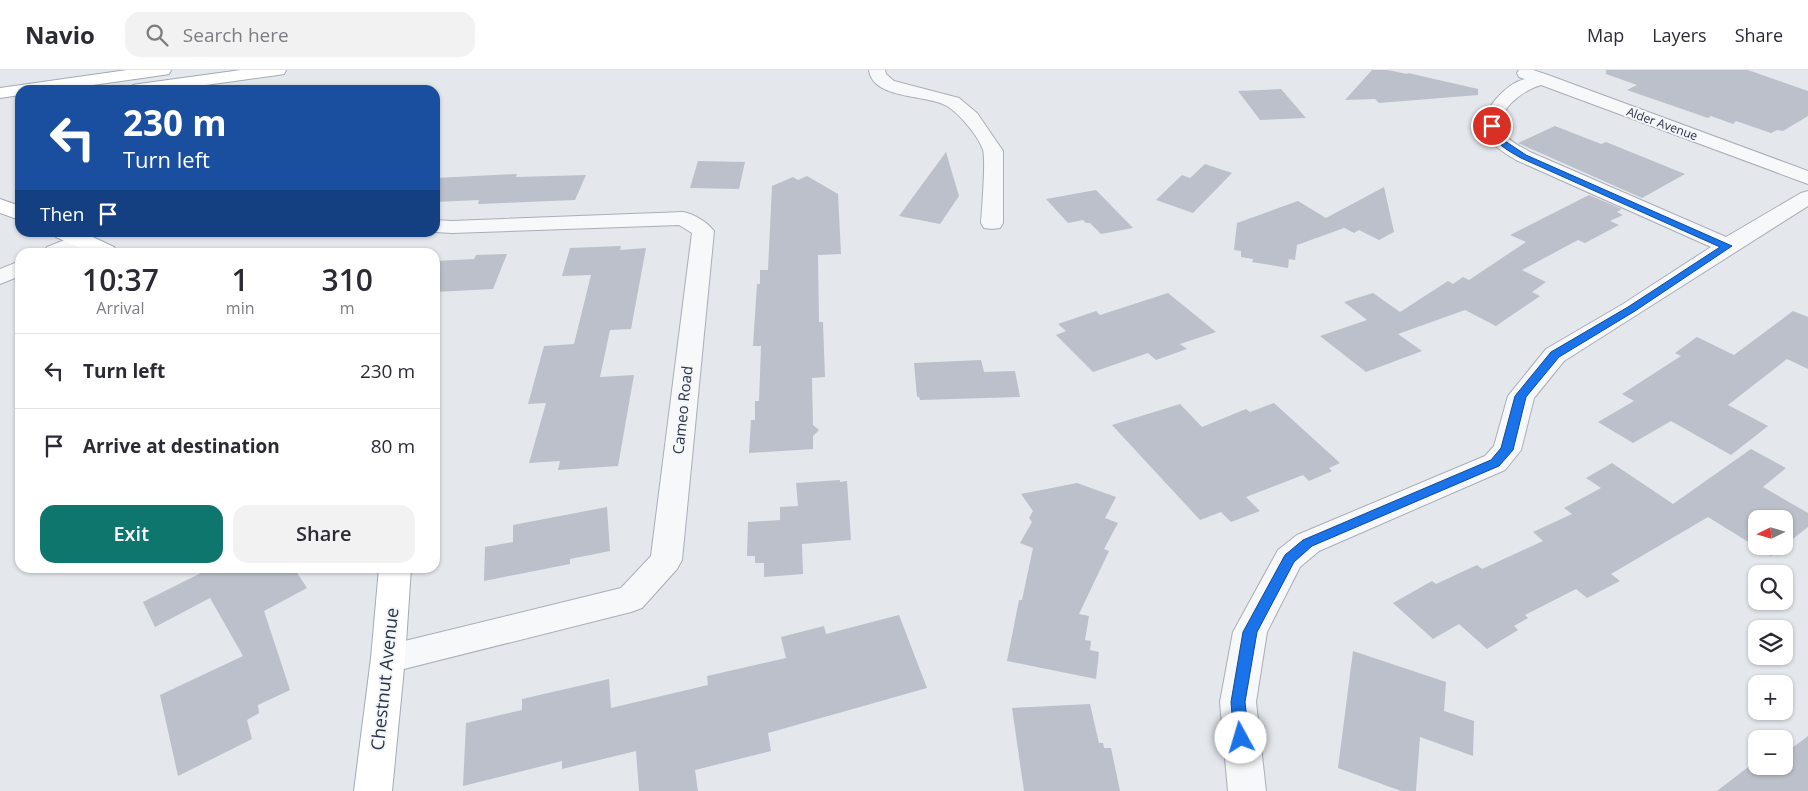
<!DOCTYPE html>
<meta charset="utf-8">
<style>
body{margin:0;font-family:"Open Sans",sans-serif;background:#f2f2f3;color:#2b2b33;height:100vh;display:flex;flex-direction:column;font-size:19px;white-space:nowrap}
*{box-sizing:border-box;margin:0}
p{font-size:16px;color:#7c7c81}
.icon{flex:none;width:28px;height:28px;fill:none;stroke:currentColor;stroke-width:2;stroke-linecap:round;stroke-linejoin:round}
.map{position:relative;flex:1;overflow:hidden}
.sheet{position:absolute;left:15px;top:178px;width:425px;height:325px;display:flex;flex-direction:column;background:#fff;border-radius:15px;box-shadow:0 1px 4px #0004}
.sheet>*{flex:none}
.banner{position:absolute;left:15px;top:15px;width:425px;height:152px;border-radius:15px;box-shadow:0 1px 4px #0004;background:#1a4fa0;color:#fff;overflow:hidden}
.needle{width:32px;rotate:265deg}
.fabs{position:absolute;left:1748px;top:440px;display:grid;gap:10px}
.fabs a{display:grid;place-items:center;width:45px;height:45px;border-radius:10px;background:#fff;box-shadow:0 1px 4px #0004;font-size:25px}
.pin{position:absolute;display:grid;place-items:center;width:42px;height:42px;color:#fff;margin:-21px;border:2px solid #fff;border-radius:50%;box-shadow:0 1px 5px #0007}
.me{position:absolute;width:55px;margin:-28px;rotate:354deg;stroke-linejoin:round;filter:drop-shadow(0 0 4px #0008)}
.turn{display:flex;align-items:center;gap:18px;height:105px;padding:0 25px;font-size:22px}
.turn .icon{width:65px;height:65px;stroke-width:2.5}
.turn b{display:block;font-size:35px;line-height:42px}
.then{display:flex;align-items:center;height:48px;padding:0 25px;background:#0003;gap:10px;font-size:19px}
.eta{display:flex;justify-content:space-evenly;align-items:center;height:85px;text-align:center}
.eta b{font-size:30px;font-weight:600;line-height:35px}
.button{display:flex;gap:10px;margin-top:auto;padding:10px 25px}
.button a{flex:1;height:58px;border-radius:15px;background:#0f766e;color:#fff;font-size:20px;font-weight:600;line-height:58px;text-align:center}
.button a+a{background:#f2f2f3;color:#2b2b33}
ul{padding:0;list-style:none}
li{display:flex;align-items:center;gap:15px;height:75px;padding:0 25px;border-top:1px solid #e1e1e2}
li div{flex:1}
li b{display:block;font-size:19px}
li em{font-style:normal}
header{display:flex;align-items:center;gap:30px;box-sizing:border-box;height:70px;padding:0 25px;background:#fff;border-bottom:1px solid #e1e1e2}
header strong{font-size:24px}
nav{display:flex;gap:28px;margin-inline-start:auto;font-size:18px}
.search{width:350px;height:45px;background:#f2f2f3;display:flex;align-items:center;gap:12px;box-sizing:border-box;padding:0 18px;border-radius:15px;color:#7c7c81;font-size:19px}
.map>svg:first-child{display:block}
</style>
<header>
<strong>Navio</strong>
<div class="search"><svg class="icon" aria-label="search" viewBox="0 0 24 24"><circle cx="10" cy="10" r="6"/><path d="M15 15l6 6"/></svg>Search here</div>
<nav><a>Map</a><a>Layers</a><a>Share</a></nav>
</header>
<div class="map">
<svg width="1808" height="721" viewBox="0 0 1808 721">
<rect width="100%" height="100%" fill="#e4e7ec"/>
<path fill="#bbc0ca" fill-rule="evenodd" d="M 1372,0 L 1388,0 L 1407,4 L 1408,3 L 1478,19 L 1478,25 L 1379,33 L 1375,29 L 1345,30 Z
M 1606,0 L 1748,0 L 1808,21 L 1808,46 L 1783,61 L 1777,60 L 1771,63 L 1736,51 L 1733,54 L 1711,46 L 1708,48 L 1627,20 L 1637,15 L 1606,4 Z
M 1281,19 L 1306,48 L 1260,50 L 1238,21 Z
M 1555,56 L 1601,74 L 1606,72 L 1685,104 L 1642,128 L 1518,73 Z
M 946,82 L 959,126 L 940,154 L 899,146 Z
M 698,91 L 745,92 L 739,119 L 690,118 Z
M 1205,94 L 1232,103 L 1193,143 L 1156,130 L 1182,105 L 1190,108 Z
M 517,104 L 516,107 L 586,105 L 575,130 L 478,134 L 479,130 L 435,132 L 435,108 Z
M 807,106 L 838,124 L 841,184 L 818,185 L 819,252 L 823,252 L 825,307 L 812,308 L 813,355 L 819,360 L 813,366 L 813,379 L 749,383 L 751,350 L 755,350 L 755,331 L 759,331 L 761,276 L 753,276 L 757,214 L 760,214 L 760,200 L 768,200 L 772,116 L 793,107 L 798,110 Z
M 1384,117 L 1394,162 L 1379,170 L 1359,160 L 1354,163 L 1335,153 L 1344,158 L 1297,175 L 1295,190 L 1289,189 L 1288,198 L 1252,192 L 1253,189 L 1241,187 L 1241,181 L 1234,180 L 1237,153 L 1298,131 L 1326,148 Z
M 1096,120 L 1133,158 L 1101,164 L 1090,153 L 1086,153 L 1083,150 L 1068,153 L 1046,129 Z
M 1589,125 L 1622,139 L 1617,142 L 1623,145 L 1610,151 L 1619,155 L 1585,173 L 1578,170 L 1522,200 L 1546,212 L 1532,222 L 1540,226 L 1496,256 L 1465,240 L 1398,264 L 1422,281 L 1366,302 L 1320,266 L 1367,250 L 1344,232 L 1373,223 L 1400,242 L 1448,211 L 1453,214 L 1463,207 L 1469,210 L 1526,172 L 1510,165 Z
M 621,176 L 620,180 L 646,178 L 631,259 L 610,260 L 600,307 L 634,305 L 618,396 L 558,400 L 560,391 L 529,393 L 546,333 L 528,334 L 544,276 L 574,274 L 591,205 L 562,206 L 570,178 Z
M 507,184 L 493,219 L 435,222 L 435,191 L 474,189 L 476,185 Z
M 1168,223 L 1216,262 L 1180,274 L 1187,279 L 1156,290 L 1148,283 L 1093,302 L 1056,265 L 1066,261 L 1058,254 L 1096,241 L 1100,245 Z
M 1793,241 L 1808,247 L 1808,299 L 1787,289 L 1728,335 L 1768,356 L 1731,385 L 1671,351 L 1633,373 L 1598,352 L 1634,331 L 1622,324 L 1681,286 L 1675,283 L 1697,267 L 1734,285 Z
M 981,290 L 984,302 L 1015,301 L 1020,327 L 920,330 L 919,327 L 917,327 L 914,293 Z
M 1274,333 L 1340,393 L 1329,398 L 1332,401 L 1309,411 L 1303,405 L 1246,427 L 1260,441 L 1231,452 L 1221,442 L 1200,450 L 1112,355 L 1180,334 L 1202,357 L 1246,339 L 1250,342 Z
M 1751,379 L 1786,398 L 1763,417 L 1808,443 L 1808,457 L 1771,486 L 1708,447 L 1611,504 L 1620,511 L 1587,528 L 1576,519 L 1525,545 L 1528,548 L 1514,556 L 1518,560 L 1487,579 L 1459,554 L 1433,569 L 1393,533 L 1432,511 L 1436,514 L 1477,495 L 1482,499 L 1543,471 L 1533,462 L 1572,444 L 1564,438 L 1601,418 L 1586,408 L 1612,393 L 1673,434 ZM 1756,449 L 1784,449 L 1784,476 L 1756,476 Z
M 840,410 L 840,412 L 847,411 L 851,470 L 802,474 L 803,504 L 764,507 L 764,493 L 755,493 L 755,486 L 747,486 L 748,452 L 780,450 L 780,437 L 798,436 L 796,413 Z
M 1077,413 L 1116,427 L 1105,448 L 1118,453 L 1104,479 L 1109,481 L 1079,544 L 1089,546 L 1085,570 L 1091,571 L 1090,580 L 1099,582 L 1096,609 L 1007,591 L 1019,530 L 1022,530 L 1033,478 L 1020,473 L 1032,452 L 1029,448 L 1033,441 L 1021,424 Z
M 607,437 L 610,481 L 570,489 L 570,494 L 484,511 L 485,477 L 513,472 L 513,455 Z
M 211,498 L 294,498 L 307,518 L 264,541 L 290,620 L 258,635 L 259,643 L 247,650 L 252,669 L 178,706 L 160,625 L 243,586 L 210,528 L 155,557 L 143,532 Z
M 899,545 L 927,618 L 768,663 L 771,681 L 695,700 L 698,721 L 639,721 L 636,681 L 562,699 L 562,691 L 463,716 L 466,653 L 522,640 L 522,629 L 609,609 L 611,638 L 708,615 L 707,606 L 786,588 L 781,567 L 824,556 L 826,564 Z
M 1353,581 L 1446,612 L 1444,641 L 1474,651 L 1473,686 L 1420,667 L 1416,721 L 1401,721 L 1338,698 Z
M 1090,634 L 1099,673 L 1103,673 L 1104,678 L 1111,678 L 1120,721 L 1024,721 L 1012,638 Z
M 1808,666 L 1808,721 L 1717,721 L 1756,691 L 1756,696 L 1784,696 L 1784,684 Z"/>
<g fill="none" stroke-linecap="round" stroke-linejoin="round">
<g stroke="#a9aeb7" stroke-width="2">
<path id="minor" d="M 869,0 L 885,0 L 886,4 L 894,11 L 959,28 L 977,43 L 1003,81 L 1003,153 L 1000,158 L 992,159 L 984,158 L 981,153 C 982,139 986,90 983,80 C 979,67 960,44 947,36 C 927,24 873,30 869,0 Z
M 1519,0 L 1533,0 L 1548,5 L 1808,101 L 1808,114 L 1541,15 C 1524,20 1492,41 1504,63 C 1509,72 1522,77 1530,82 L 1726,167 L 1801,123 L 1808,121 L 1808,136 L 1564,291 L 1534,328 L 1521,380 L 1505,400 L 1319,481 L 1300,497 L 1267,562 L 1256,632 L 1266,721 L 1228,721 L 1220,632 L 1233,562 L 1278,480 L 1297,465 L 1485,386 L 1494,376 L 1508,326 L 1546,279 L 1623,234 L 1711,177 L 1516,90 C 1489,74 1471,59 1496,29 C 1504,20 1513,12 1525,9 L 1519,7 L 1517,3 Z
M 683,142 C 694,144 707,152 714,161 L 682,490 L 677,499 L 642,538 L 631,542 L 388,603 L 376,598 L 371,588 L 376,578 L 621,518 L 651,486 L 692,163 L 679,155 L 452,163 L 435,162 L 435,150 L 452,151 Z
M 82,163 L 90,165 L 93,170 C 83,184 59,184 44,182 L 47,177 Z
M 20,191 L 20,206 L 0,214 L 0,199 Z"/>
</g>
<g stroke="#a3abb8" stroke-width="2">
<path id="major" d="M 127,0 L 171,0 L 169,4 L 163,5 L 58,20 L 20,20 L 20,25 L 0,28 L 0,18 Z
M 241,0 L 286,0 L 284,4 L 278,5 L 170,20 L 130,19 L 133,15 L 139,14 Z
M 0,129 L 20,136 L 20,150 L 0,143 Z
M 54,162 L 82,162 L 114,177 L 117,182 L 89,182 L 56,167 Z
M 379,498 L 411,498 L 405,588 L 392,721 L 354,721 L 371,588 Z"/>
</g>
<use href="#minor" fill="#f7f8fa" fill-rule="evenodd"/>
<use href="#major" fill="#fff" fill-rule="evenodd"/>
</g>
<path fill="#1a73e8" stroke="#114b97" d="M 1492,54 L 1495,55 L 1505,71 L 1526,85 L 1732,176 L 1635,241 L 1559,287 L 1526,327 L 1513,380 L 1499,396 L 1312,476 L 1294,492 L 1257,562 L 1245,632 L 1249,668 L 1247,672 L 1241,674 L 1236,672 L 1234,668 L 1231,632 L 1243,562 L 1285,485 L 1303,470 L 1491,390 L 1501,378 L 1515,326 L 1551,282 L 1628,237 L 1720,177 L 1521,88 C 1507,80 1493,73 1489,56 Z"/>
<g text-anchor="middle" stroke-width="4" stroke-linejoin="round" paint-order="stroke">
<g font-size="12" fill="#2b3445" stroke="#f4f6f9">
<text transform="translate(1662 54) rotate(20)" y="4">Alder Avenue</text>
</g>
<g font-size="15" fill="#2b3445" stroke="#f4f6f9">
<text transform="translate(683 340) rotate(-84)" y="5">Cameo Road</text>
</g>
<g font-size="18" fill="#2b3445" stroke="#f4f6f9">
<text transform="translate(385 609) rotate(-84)" y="6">Chestnut Avenue</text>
</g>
</g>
</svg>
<div class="fabs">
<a><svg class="needle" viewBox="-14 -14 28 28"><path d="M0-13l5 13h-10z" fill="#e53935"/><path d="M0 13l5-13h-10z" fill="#7c7c81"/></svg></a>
<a><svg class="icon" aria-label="search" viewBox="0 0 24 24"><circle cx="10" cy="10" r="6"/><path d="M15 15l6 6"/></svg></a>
<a><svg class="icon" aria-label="layers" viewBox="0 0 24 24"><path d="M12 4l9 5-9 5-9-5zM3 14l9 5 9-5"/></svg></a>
<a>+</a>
<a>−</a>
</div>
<div class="pin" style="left:1492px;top:56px;background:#d93025"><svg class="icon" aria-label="arrive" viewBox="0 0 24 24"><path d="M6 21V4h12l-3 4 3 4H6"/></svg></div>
<svg class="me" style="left:1241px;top:668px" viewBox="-20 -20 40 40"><circle r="19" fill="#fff"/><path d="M0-13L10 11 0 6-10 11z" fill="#1a73e8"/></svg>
<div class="banner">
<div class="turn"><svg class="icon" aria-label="left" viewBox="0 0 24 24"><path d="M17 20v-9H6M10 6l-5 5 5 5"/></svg><div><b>230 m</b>Turn left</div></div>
<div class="then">Then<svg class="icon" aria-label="arrive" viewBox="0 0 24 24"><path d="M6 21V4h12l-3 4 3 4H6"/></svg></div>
</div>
<section class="sheet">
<div class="eta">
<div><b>10:37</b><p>Arrival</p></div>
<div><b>1</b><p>min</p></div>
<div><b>310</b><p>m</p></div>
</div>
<ul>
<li><svg class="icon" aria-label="left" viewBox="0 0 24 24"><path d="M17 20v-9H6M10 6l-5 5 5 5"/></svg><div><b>Turn left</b></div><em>230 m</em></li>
<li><svg class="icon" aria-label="arrive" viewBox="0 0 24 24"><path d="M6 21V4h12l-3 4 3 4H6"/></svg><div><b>Arrive at destination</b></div><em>80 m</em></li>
</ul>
<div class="button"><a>Exit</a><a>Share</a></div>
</section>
</div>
